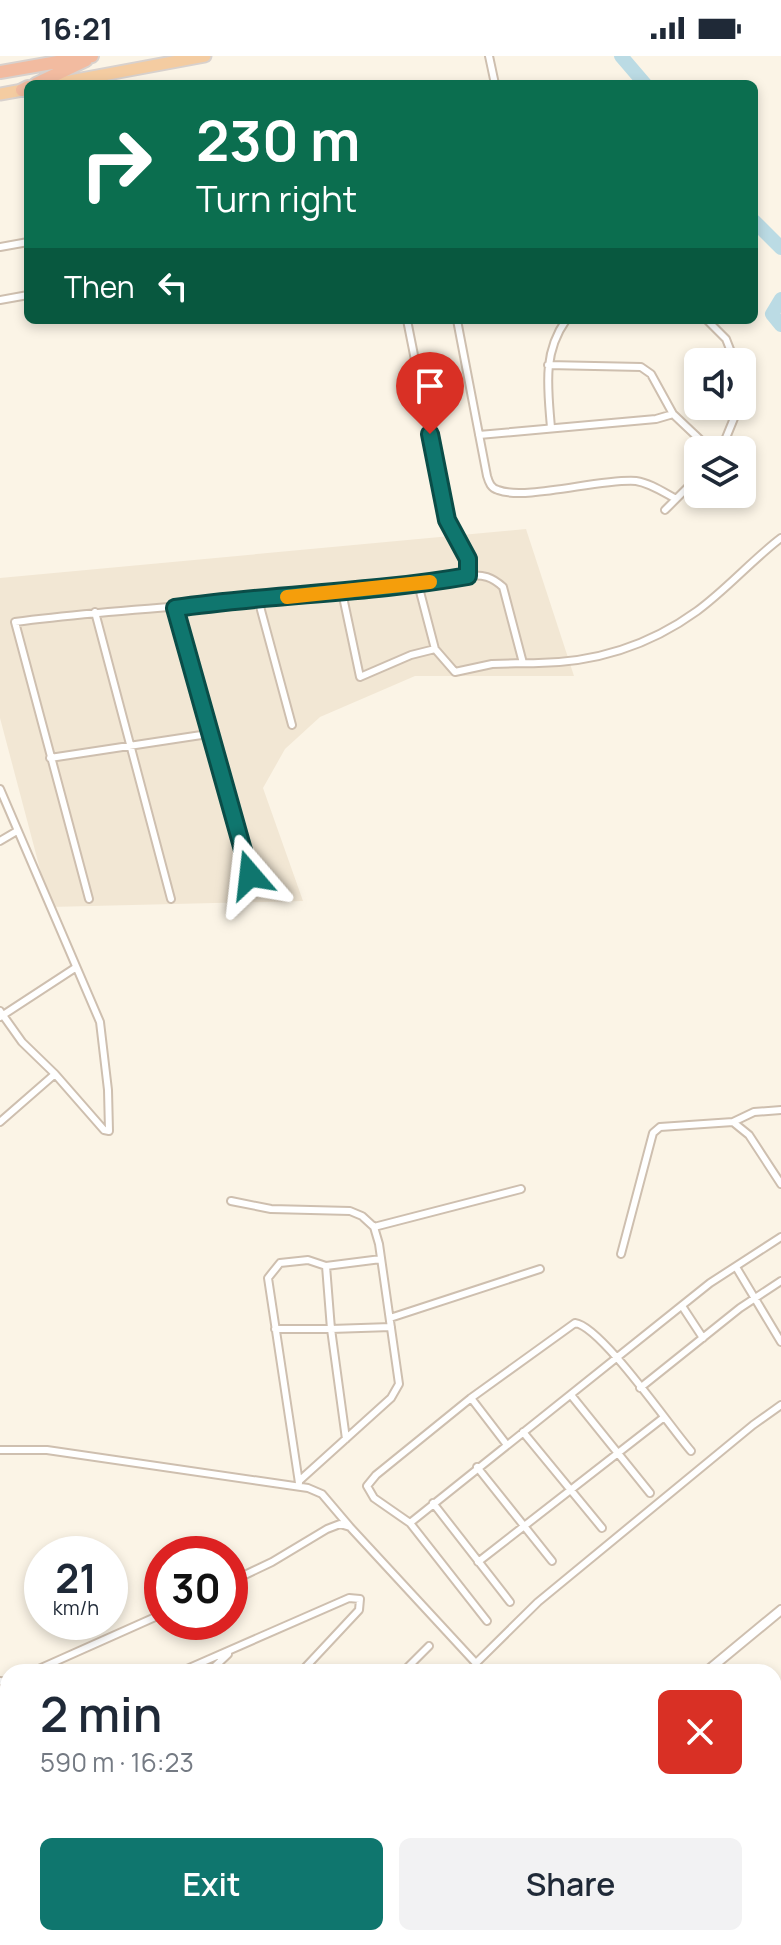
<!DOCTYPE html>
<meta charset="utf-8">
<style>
body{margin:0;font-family:Manrope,sans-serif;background:#f2f2f3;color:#1f2937;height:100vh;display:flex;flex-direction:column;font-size:30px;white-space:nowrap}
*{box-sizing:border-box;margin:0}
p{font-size:26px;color:#747a83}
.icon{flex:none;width:44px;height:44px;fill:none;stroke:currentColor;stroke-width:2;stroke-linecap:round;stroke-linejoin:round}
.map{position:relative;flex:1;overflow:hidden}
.sheet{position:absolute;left:0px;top:1608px;width:782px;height:282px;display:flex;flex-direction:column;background:#fff;border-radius:24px 24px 0 0;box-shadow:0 4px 12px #0003}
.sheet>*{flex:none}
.top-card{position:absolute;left:24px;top:24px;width:734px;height:244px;border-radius:12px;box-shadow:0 4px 12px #0003;background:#0b6e4f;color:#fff;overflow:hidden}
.tools{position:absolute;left:684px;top:292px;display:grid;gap:16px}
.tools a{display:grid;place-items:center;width:72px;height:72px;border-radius:12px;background:#fff;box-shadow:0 4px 12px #0003;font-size:40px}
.speed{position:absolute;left:24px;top:1480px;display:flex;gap:16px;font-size:40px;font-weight:700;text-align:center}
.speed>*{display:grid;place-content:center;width:104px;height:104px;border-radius:50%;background:#fff;box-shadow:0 4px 12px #0003;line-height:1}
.speed small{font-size:20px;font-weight:400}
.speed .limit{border:12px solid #d22;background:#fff;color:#111}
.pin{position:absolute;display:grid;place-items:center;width:68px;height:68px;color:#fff;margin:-82px -34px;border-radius:50% 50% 50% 0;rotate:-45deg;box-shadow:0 0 8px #0007}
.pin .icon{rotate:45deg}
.me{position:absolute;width:88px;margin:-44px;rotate:343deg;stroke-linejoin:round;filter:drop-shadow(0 0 6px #0008)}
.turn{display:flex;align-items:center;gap:28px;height:168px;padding:0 40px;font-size:36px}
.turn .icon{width:104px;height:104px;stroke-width:2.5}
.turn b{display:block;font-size:56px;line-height:68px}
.then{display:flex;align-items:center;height:76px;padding:0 40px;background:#0003;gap:16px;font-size:30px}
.round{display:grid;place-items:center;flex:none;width:84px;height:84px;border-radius:12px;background:#f2f2f3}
.headline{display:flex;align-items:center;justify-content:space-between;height:136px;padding:0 40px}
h1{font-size:48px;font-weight:600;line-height:60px}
.cta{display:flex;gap:16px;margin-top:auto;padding:16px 40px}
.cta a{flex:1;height:92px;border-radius:12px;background:#0f766e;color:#fff;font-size:32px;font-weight:600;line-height:92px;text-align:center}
.cta a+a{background:#f2f2f3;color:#1f2937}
.status{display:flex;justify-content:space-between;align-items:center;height:56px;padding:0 40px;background:#fff;direction:ltr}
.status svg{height:22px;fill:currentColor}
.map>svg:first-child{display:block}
</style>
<div class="status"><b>16:21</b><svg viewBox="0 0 49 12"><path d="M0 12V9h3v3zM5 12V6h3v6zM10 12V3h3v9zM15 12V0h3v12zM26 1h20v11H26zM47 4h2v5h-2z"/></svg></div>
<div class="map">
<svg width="781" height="1889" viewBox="0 0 781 1889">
<rect width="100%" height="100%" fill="#fbf4e6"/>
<path fill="#f2e7d4" d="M 526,473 L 574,620 L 415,620 L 320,661 L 285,693 L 263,732 L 303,845 L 50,851 L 0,662 L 0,522 Z
M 781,1673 L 781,1889 L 712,1889 L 699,1882 L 774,1882 L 774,1679 Z"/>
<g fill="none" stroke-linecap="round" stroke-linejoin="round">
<path stroke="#a2c9d5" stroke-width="2" d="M 674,1882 L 685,1889"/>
<path stroke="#bbdbe4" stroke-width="14" d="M 621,0 L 645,28
M 754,165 L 781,192
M 781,243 L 772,258 L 781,269"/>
<g stroke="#cebfaf" stroke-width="10">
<path id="minor" d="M 489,0 L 495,28
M 0,191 L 28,186
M 0,244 L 28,239
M 407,264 L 447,464 L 468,503 L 468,520 C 483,518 492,521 503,531 L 523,607 C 586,609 646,592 697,555 C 727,533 752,504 781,482
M 457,264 L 487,420 C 489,427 491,432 498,434 C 525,445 602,422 636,425 C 650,427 663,436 676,443
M 707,264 L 726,283 L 735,306
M 548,309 L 641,311 L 651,318 L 673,358 L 711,394
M 551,372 C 548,333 542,298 566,264
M 479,379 L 656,363 L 673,358
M 721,394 L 739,350
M 665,454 L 698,421
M 418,528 L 435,593
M 342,536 L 360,621 L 411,599 L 435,593 L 455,616 L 492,608 L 523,607
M 258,543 L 292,669
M 175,552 L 208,678 L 250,819
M 95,556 L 171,843
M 50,702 L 208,678
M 0,733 L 100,966 L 108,1034 L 109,1075 L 104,1074 L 55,1018
M 0,785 L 17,775
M 89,843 L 15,566 C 166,546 318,547 468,520
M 0,955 L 22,986 L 55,1018 L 0,1066
M 0,961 L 75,912
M 733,1066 L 754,1056 L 781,1054
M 231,1145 L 271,1153 L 350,1155 L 362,1160 L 374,1171 L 379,1188 L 399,1328 L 391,1342 L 299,1425
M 374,1171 L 521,1133
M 621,1198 L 653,1077 L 660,1071 L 733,1066 L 749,1079 L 781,1128
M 736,1211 L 781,1286
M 682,1250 L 703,1282
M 390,1262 L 540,1213
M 275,1273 L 331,1273 L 326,1210
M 640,1332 L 740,1252 L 781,1225
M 571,1339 L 650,1437
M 471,1342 L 507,1389
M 523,1376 L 602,1472
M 346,1383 L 331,1273 L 391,1271
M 0,1394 L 47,1394 L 308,1432 L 322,1438 L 350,1471
M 477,1411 L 552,1505
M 299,1427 L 268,1222 L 280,1207 L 308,1204 L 326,1210 L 381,1203
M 433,1447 L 510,1546
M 410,1467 L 374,1442 L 367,1430 L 376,1419 L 471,1342 L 575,1267 C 601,1270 670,1371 691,1395
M 478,1506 L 663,1362
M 230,1526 L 272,1506 L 327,1473 L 340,1468 L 350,1471 L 484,1616
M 487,1565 L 410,1467 L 710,1227 L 781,1181
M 32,1616 L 162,1558
M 180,1616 L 349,1542 L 360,1543 L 359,1554 L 301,1616
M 209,1616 L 228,1598
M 403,1616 L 429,1590
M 467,1616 L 538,1546 L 753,1369 L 781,1349
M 0,1625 L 8,1626
M 0,1674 L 8,1672
M 774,1689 L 781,1683
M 0,1762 L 8,1759
M 774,1824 L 781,1818
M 0,1852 L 8,1848
M 774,1869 L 781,1874
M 330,1882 L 339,1889
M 617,1882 L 621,1889
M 147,1889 L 153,1882
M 538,1889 L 545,1882"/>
</g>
<g stroke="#cebfaf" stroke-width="12">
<path id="tertiary" d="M 706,1616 L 781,1554
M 435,1889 L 441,1882"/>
</g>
<g stroke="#d8d1cd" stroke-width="15">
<path id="trunk" d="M 54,28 L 205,0
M 0,38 L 28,33"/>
</g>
<g stroke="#d8d1cd" stroke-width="16">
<path id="motorway" d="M 0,16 L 92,0
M 36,28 L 86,4
M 22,34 L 28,31"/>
</g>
<use href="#minor" stroke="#fff" stroke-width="6"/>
<use href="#tertiary" stroke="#fff" stroke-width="8"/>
<use href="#trunk" stroke="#f4cca1" stroke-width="11"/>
<use href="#motorway" stroke="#f2bba0" stroke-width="12"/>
</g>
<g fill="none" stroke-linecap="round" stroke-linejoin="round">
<g stroke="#0a4d48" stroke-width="20">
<path id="route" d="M 250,819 L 175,552 C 272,538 371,537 468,520 L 468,503 L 447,464 L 430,378"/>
</g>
<use href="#route" stroke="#0f766e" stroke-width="14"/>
<path stroke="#f59e0b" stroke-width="14" d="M 287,541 L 430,526"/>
</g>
</svg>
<div class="tools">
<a><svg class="icon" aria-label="sound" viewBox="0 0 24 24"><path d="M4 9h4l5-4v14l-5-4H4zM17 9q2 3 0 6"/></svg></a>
<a><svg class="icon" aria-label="layers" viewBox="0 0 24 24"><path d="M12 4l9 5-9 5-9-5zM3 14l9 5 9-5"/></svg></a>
</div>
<div class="speed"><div>21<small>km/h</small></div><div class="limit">30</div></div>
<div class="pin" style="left:430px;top:378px;background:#d93025"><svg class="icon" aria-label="arrive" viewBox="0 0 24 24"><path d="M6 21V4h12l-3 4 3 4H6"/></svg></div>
<svg class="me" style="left:250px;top:819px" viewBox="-20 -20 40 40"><path d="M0-17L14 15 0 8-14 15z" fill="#0f766e" stroke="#fff" stroke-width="4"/></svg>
<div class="top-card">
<div class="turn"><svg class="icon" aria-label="right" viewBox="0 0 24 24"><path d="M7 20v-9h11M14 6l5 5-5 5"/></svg><div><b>230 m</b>Turn right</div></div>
<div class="then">Then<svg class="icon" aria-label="left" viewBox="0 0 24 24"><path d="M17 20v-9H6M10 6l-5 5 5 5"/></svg></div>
</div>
<section class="sheet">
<div class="headline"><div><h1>2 min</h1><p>590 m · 16:23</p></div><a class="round" style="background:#d93025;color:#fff"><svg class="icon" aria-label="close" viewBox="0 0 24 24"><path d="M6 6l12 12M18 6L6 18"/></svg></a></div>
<div class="cta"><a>Exit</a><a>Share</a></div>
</section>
</div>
